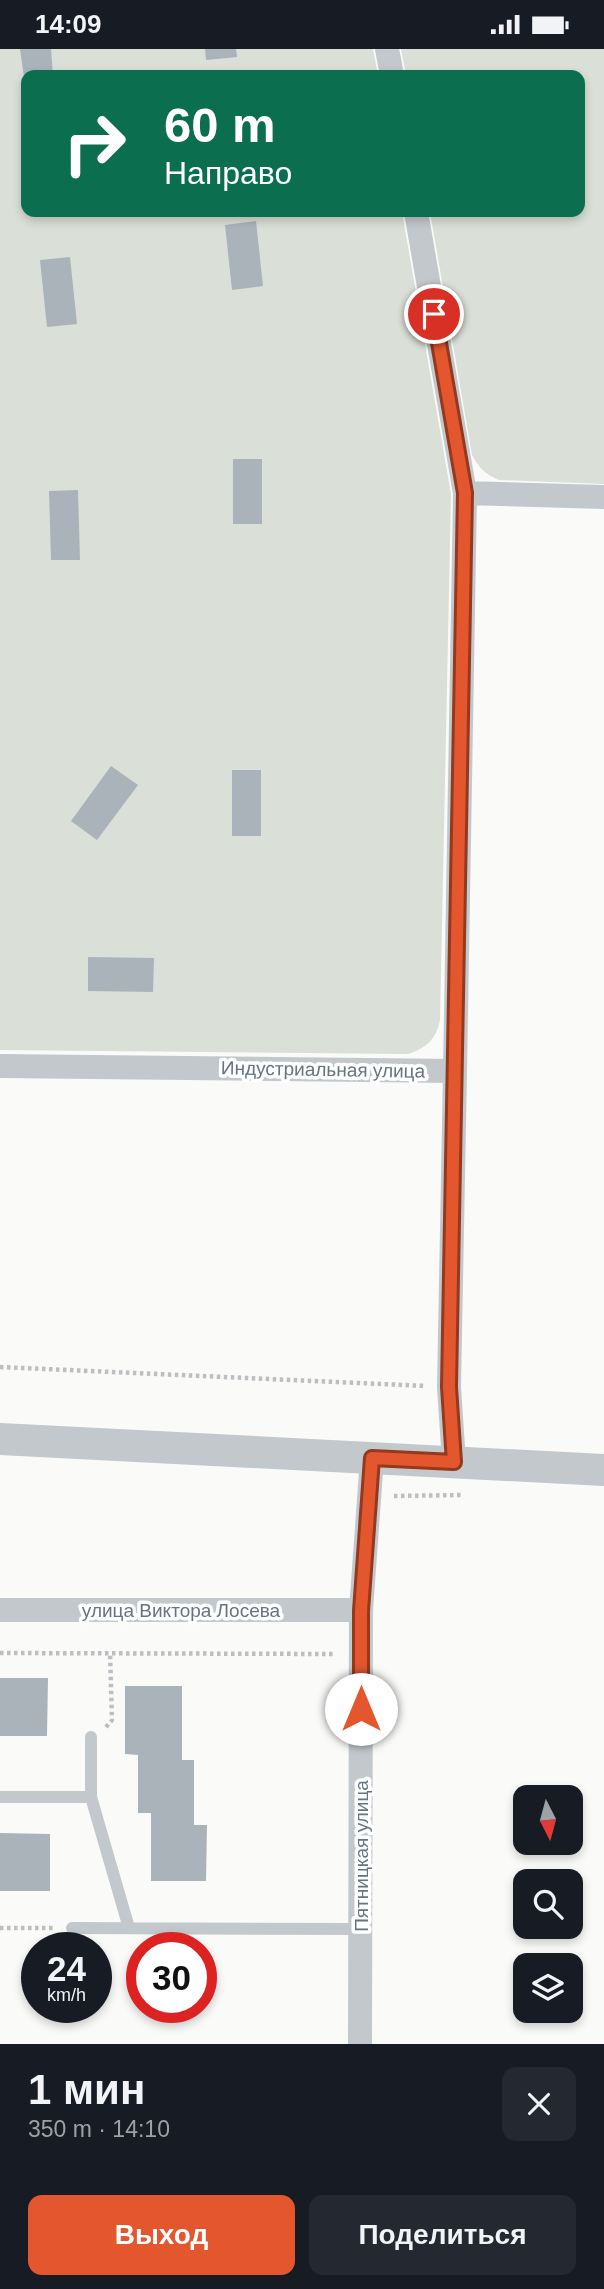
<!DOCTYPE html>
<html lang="ru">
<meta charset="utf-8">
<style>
body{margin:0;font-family:Helvetica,sans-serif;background:#242831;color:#f1f3f6;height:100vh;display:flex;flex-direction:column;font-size:26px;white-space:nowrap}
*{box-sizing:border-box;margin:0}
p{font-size:23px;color:#9ea1a6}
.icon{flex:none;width:38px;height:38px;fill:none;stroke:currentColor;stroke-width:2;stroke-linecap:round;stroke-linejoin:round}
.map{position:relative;height:1995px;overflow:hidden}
.details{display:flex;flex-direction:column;background:#171b24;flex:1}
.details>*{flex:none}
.hud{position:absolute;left:21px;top:21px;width:564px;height:147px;border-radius:14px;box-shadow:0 4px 10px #0003;background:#0b6e4f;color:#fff;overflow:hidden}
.needle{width:46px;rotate:174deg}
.buttons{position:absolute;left:513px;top:1736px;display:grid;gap:14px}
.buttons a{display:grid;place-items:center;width:70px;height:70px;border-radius:14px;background:#171b24;box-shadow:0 4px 10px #0003;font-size:35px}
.speed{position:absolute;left:21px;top:1883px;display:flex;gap:14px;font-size:35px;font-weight:700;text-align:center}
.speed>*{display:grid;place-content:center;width:91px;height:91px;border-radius:50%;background:#171b24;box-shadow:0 4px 10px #0003;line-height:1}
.speed small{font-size:18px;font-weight:400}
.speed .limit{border:10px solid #d22;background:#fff;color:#111}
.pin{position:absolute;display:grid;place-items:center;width:60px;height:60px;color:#fff;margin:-30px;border:4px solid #fff;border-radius:50%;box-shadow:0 2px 7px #0007}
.me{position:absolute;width:77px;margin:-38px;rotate:0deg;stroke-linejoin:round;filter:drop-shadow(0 0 5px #0008)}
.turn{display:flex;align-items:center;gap:24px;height:147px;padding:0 28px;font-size:32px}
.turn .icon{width:91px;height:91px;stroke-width:2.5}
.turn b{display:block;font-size:49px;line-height:60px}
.round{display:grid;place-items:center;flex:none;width:74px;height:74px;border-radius:14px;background:#242831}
.headline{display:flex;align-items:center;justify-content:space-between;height:119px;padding:0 28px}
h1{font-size:42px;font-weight:700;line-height:52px}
.button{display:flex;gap:14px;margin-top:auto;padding:14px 28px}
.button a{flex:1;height:80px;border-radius:14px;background:#e4572e;color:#fff;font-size:28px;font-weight:700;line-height:80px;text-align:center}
.button a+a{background:#242831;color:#f1f3f6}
.status{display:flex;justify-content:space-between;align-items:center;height:49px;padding:0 35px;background:#171b24;direction:ltr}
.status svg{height:19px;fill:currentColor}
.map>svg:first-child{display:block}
</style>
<div class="status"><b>14:09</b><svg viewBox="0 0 49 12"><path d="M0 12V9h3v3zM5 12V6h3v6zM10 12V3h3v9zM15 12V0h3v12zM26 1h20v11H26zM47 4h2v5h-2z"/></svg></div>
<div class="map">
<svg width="604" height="1995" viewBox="0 0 604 1995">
<rect width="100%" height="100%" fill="#fafaf8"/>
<path fill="#dadfd7" d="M 0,0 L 373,0 L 378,26 L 26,26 L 26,163 L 402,163 L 451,445 L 440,971 C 436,990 427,999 408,1005 L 0,1001 Z
M 401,0 L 604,0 L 604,435 L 499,431 C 485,425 479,419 472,406 L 430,163 L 579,163 L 579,26 L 406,26 Z"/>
<path fill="#aab3b9" d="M 20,0 L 51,0 L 53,26 L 26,26 L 26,42 Z
M 205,0 L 236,0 L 237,8 L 206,11 Z
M 256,172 L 263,237 L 232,241 L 225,176 Z
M 70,208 L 77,275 L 47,278 L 40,211 Z
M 233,410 L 262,410 L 262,475 L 233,475 Z
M 78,441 L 80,511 L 51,511 L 49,442 Z
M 111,717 L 138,736 L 97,791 L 71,772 Z
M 232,721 L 261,721 L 261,787 L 232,787 Z
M 88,908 L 154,909 L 153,943 L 88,942 Z
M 0,1629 L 48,1629 L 47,1687 L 0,1687 Z
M 125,1637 L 182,1637 L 182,1711 L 194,1711 L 194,1776 L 207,1776 L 206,1832 L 151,1832 L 151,1764 L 138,1764 L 138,1706 L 125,1705 Z
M 0,1784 L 50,1785 L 50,1842 L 0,1842 Z"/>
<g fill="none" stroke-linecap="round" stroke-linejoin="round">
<path stroke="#bbbfc2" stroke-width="4.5" stroke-dasharray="3.5 3.5" stroke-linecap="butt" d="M 0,1318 L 426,1337
M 394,1447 L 462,1446
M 0,1604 L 336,1605
M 106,1678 L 112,1671 L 110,1604
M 0,1879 L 55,1879"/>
<path stroke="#c3c8cc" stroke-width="12" d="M 91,1688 L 91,1748 L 129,1879
M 0,1748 L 91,1748
M 72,1879 L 361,1880"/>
<path stroke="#c3c8cc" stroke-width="24" d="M 387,0 L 392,26
M 465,444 L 604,448
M 0,1017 L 455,1022 L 465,444 L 416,163
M 454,1413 L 449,1338 L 455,1022
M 0,1561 L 361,1561
M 360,1995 L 361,1561 L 372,1409"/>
<path stroke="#c3c8cc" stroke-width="32" d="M 0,1390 L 604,1421"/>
</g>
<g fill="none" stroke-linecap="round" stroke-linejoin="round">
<g stroke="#94391e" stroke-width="18">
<path id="route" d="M 361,1660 L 361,1562 L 372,1409 L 454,1413 L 449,1338 L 465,444 L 434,265"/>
</g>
<use href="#route" stroke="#e4572e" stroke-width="12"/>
</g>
<g text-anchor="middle" stroke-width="7" stroke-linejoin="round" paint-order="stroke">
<g font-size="19" fill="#657683" stroke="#fff">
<text transform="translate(323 1020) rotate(1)" y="7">Индустриальная улица</text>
<text x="181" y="1568">улица Виктора Лосева</text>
<text transform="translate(361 1807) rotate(-90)" y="7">Пятницкая улица</text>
</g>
</g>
</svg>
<div class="buttons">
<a><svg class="needle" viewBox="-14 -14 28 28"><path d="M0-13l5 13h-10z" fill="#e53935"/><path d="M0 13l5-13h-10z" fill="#9ea1a6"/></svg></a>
<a><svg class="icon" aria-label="search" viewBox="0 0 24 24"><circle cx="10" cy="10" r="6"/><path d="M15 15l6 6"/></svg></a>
<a><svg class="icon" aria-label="layers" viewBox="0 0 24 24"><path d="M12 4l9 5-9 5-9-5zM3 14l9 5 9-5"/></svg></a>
</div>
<div class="speed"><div>24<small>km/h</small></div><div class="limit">30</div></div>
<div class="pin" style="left:434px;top:265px;background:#d93025"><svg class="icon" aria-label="arrive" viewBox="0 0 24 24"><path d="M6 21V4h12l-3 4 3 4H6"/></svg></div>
<svg class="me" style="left:361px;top:1660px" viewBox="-20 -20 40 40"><circle r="19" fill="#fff"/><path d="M0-13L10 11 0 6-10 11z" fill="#e4572e"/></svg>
<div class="hud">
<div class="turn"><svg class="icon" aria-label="right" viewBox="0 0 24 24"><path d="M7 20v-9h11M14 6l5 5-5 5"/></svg><div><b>60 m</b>Направо</div></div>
</div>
</div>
<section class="details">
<div class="headline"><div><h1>1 мин</h1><p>350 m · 14:10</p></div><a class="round"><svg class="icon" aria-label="close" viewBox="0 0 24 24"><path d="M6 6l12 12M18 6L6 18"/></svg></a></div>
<div class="button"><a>Выход</a><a>Поделиться</a></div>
</section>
